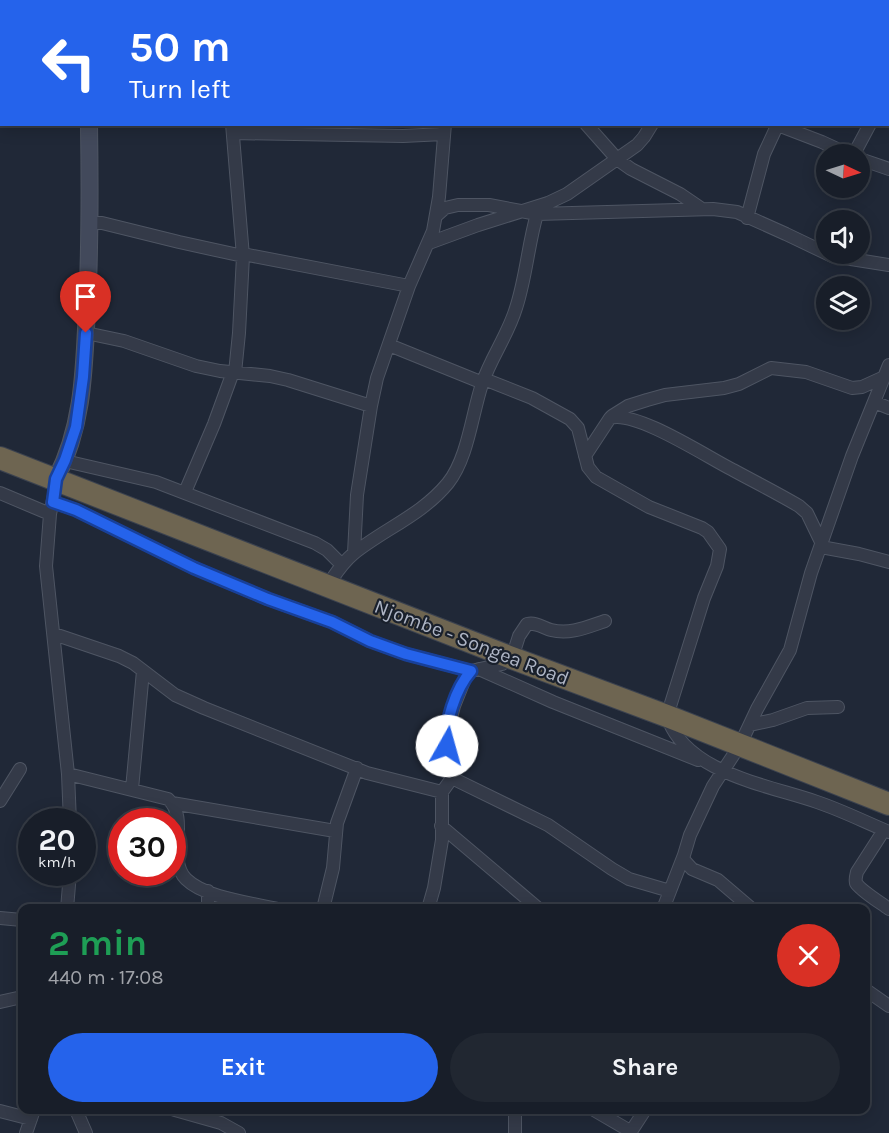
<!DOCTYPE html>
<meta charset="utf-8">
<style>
body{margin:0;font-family:Karla,sans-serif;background:#212731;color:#f1f3f6;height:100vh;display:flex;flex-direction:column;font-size:22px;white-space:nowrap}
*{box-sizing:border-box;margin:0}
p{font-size:20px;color:#9fa2a8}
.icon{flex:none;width:33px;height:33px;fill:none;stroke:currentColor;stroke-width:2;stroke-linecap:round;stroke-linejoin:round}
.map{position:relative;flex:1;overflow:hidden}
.drawer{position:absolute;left:18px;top:904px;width:852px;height:210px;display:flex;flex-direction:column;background:#181e29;border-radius:12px;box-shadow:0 3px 15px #0003,0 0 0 2px #363c46}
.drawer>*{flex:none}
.guide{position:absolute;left:0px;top:0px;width:890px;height:126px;box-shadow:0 3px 15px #0003,0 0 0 2px #363c46;background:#2563eb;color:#fff;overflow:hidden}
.needle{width:39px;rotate:94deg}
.fabs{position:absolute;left:816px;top:144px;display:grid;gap:12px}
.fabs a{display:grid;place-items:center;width:54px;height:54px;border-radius:50%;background:#181e29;box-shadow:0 3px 15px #0003,0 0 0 2px #363c46;font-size:30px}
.speed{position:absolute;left:18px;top:808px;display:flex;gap:12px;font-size:30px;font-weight:700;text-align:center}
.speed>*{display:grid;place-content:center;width:78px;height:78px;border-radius:50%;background:#181e29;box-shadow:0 3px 15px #0003,0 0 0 2px #363c46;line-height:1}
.speed small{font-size:15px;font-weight:400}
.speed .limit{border:9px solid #d22;background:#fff;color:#111}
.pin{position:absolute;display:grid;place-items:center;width:51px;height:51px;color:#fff;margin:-62px -26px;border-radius:50% 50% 50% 0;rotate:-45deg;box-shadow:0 0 6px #0007}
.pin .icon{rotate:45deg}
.me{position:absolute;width:66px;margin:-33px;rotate:7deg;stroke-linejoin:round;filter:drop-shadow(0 0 4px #0008)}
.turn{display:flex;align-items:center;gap:21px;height:126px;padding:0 30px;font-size:27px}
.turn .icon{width:78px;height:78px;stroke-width:2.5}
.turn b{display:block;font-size:42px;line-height:51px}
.round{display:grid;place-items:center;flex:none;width:63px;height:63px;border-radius:32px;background:#212731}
.headline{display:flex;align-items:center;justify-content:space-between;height:102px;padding:0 30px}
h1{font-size:36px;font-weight:700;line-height:45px;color:#1e9e55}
.cta{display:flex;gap:12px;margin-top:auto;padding:12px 30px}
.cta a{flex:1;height:69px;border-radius:36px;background:#2563eb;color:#fff;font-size:24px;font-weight:700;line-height:69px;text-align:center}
.cta a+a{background:#212731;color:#f1f3f6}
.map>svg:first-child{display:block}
</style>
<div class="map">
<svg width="889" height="1133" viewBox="0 0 889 1133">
<rect width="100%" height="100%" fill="#202837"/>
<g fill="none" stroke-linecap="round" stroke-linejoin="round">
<g stroke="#4e5563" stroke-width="14">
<path id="street" d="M 451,0 L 451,2
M 236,2 L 236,0
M 341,2 L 342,0
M 705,2 L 706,0
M 800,2 L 800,0
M 888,48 L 889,48
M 888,87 L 889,85
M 232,124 L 243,256 L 239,333 L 235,373
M 586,124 L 617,159 L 631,169 L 680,194 L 702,209
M 775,124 L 822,142 L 848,154
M 233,133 L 403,136 L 444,134
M 854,154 L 870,124
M 860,159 L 889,169
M 436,216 L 445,208 L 458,205 L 489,205 L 537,214 L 713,209 L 737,212 L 786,234 L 832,256 L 889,265
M 747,218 L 764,154 L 777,126
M 91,223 L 102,223 L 179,242 L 243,256
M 429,243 L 478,225 L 548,203 L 567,194 L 637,145 L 644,137 L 652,124
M 243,254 L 409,286
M 86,333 L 124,341 L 196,366 L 220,371 L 270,376 L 288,380 L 371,406
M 389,345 L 483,383
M 484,379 L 532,398 L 570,419 L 578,428 L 588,467 L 596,477 L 649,507 L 702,528 L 708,532 L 720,549 L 717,566 L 704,598 L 667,716 C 685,773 768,785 817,802 C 841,810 865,822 889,832
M 874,402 L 889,408
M 612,416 L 628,406 L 647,400 L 665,395 L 724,388 L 739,384 L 771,368 L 806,372 L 852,388 L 862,387 L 884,377
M 585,456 L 610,418 C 636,410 707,457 733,470 C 755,482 777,493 799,506 L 807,513 L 822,544
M 65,461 L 156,482 L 315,543 L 327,550 L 342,565
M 185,492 L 214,424 L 233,372
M 0,493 L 50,514
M 54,495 L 50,514 L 46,566 L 68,774 L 70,822
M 53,502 L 76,510 L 194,568 L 268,599 L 332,622 L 370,641 L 406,654 L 471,671
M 821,547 L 859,554 L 889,562
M 354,553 L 357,495 L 371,406 L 377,378 L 409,286 L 433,231 L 439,197 L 445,124
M 327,586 C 335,575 342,563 353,554 C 384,529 422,515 448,483 C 468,458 472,414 482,384 C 491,357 508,335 516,308 C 526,278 528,245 537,214
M 54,634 L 119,656 L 133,663 L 175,695 L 204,708 L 367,773 L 442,792
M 479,669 L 553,702 L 698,760
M 750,725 L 773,720 L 807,708 L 838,707
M 68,774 L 168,799 C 190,818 166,859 186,879 C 205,898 252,903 278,909
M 452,778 L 548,825 L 612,869 L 629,879 L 670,891
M 132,789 L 143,671
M 0,801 L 20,769
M 172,803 L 335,831
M 441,826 L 539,909
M 884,830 L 857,872 C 856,876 855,879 856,883 C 861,891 881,903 889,909
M 683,859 L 692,869 L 718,880 L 752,909
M 67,909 L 70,873
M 208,909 L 208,891
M 323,909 L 333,868 L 337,823 L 357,768
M 428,909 L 434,888 L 442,840 L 442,792 L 452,778 L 454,767 L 446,737 L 454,706 L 466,676 L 471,671 L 502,664 L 512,658 L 519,636 L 527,624 C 537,622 543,628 551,630 C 570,635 587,627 605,621
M 663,909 L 684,855 L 690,835 L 713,786 L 740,745 L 757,709 L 790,650 L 811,573 L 852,456 L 889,365
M 0,918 L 22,920
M 866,990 L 889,1006
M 0,1002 L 22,997
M 76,1110 L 86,1133
M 175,1110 L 221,1123 L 239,1133
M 515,1110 L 515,1133
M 594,1110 L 630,1131
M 0,1111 L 31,1119
M 26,1133 L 34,1110
M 630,1133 L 645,1110"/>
</g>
<g stroke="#4e5563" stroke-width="18">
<path id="secondary" d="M 90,2 L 90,0
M 56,479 C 84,424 84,368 87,308 C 90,247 90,186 89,124"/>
</g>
<g stroke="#3b424f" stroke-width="24">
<path id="highway" d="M 0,458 L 512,658 L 667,716 L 889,804"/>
</g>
<use href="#street" stroke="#343a48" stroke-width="12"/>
<use href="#secondary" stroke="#42495b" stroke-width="16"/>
<use href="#highway" stroke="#6e6551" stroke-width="22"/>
</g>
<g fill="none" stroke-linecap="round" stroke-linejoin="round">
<g stroke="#184099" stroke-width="15">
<path id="route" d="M 86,333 L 83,377 L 76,427 L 65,460 L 56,479 L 53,502 L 76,510 L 194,568 L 268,599 L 332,622 L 370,641 L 406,654 L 471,671 C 456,688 444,723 447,746"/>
</g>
<use href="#route" stroke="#2563eb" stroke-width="10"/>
</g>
<g text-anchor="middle" stroke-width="4.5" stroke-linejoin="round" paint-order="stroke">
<g font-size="20" fill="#aeb5c5" stroke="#19202c">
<text transform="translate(472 642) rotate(21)" y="7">Njombe - Songea Road</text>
</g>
</g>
</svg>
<div class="fabs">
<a><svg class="needle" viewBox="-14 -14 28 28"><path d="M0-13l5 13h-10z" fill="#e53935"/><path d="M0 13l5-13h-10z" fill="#9fa2a8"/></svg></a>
<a><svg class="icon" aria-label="sound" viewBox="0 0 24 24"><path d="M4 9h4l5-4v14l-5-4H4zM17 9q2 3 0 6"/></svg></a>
<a><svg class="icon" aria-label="layers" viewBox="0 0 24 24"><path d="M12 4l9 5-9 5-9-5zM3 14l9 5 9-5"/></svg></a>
</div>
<div class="speed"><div>20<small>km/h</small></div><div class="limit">30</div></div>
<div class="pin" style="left:86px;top:333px;background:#d93025"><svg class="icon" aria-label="arrive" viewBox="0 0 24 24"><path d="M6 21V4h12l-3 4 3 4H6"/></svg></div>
<svg class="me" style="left:447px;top:746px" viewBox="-20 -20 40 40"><circle r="19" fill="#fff"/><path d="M0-13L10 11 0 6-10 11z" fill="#2563eb"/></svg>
<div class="guide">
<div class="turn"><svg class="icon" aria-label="left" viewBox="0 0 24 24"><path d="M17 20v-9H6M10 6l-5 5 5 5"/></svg><div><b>50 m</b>Turn left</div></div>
</div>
<section class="drawer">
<div class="headline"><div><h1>2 min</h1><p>440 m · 17:08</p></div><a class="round" style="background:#d93025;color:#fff"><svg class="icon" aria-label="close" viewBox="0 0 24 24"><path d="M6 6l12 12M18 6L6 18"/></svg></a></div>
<div class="cta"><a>Exit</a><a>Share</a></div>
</section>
</div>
